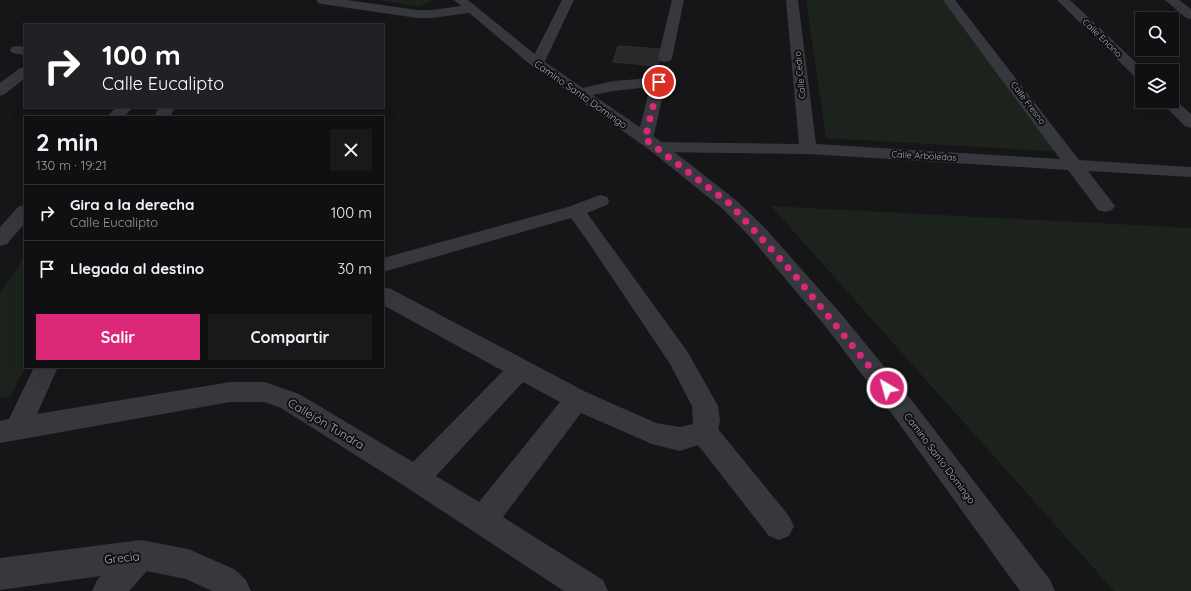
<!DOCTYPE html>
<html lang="es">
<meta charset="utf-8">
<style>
body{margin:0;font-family:Quicksand,sans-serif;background:#19191b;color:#f1f3f6;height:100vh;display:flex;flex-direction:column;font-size:15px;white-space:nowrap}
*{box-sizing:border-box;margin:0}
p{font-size:13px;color:#9c9d9f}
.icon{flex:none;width:22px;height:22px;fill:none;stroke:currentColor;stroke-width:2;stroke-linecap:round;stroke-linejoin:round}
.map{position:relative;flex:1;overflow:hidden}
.side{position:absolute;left:24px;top:116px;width:360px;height:252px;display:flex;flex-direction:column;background:#101012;border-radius:0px;box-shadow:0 4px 16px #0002,0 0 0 1px #303032}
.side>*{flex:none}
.guide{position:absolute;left:24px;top:24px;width:360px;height:84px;border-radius:0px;box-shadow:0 4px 16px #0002,0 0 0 1px #303032;background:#202124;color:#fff;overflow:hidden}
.fabs{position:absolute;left:1135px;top:12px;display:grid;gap:8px}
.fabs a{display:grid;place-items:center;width:44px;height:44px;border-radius:0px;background:#101012;box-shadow:0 4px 16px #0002,0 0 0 1px #303032;font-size:20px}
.pin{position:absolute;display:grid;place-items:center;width:34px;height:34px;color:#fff;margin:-17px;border:2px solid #fff;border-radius:50%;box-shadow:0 1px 4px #0007}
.me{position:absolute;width:44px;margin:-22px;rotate:322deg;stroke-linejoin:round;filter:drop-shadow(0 0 3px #0008)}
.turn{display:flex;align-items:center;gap:14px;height:84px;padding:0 12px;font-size:18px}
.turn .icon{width:52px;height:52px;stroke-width:2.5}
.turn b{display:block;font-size:28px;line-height:34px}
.round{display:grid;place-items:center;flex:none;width:42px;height:42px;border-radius:0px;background:#19191b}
.summary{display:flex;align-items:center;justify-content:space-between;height:68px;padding:0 12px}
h1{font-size:24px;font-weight:800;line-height:30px}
.primary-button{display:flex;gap:8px;margin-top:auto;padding:8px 12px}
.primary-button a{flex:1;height:46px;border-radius:0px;background:#db2777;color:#fff;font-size:16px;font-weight:800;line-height:46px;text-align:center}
.primary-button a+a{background:#19191b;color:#f1f3f6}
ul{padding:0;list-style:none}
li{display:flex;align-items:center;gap:12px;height:56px;padding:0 12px;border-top:1px solid #303032}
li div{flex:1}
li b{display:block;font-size:15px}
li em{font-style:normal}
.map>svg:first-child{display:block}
</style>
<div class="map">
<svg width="1191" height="591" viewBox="0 0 1191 591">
<rect width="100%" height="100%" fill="#161618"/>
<path fill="#1c231d" d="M 379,0 L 434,0 L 419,7 Z
M 806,0 L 946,0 L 1064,152 L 826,138 Z
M 771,206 L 1191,228 L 1191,591 L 1114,591 Z
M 25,255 L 25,367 L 11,396 L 0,398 L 0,294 Z"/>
<path fill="#29292c" stroke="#303034" d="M 618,46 L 662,49 L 658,66 L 613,62 Z"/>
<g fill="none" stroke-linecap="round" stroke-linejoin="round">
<path fill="#37383d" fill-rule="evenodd" d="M 316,0 L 347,0 L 417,10 L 431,10 L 469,5 L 473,6 L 475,9 L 473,12 L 469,13 L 431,18 L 417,18 L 322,4 L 318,3 Z
M 562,0 L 574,0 L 544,63 L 542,66 L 537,67 L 532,66 L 530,63 Z
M 672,0 L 684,0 L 672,58 L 670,61 L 665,62 L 660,61 L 658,58 Z
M 786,0 L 798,0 L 816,144 L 1060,159 L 943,0 L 955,0 L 1079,160 L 1191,167 L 1191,177 L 1088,171 L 1115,206 L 1112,210 L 1105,212 L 1098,210 L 1068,170 L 808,154 L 657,152 L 651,151 L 648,147 L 651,143 L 657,142 L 799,144 Z
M 1057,0 L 1070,0 L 1145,71 L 1142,71 L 1142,80 L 1137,79 Z
M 1165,0 L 1179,0 L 1191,9 L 1191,19 L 1186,18 Z
M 17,46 L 25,47 L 25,55 L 12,53 L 10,50 L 12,47 Z
M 25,67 L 25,78 L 5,94 L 0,96 L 0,83 L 20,68 Z
M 661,69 L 666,70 L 668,73 L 653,139 L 651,143 L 645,144 L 639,143 L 637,139 L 650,87 L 613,91 L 579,98 L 574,96 L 571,93 L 574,90 L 613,81 L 652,78 L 656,70 Z
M 1172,97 L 1191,114 L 1191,128 L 1185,126 L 1160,101 L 1172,101 Z
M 116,107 L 133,107 L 124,117 L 107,117 Z
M 159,107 L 175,107 L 170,117 L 154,117 Z
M 600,195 L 607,197 L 609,201 L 607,205 L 587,213 L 687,351 L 718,406 L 720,421 L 718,429 L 789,516 L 794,526 L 789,536 L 779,540 L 769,536 L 698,445 L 680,451 L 652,444 L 581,413 L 503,517 L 603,580 L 608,591 L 564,591 L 406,487 L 281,408 L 264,402 L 230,402 L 0,443 L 0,421 L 9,419 L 34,367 L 58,367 L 37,414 L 230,382 L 265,382 L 299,394 L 413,462 L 503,371 L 383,305 L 383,287 L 391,289 L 586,392 L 656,423 L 680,427 L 693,424 L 692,406 L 670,364 L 589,243 L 571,218 L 383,272 L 383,258 L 568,207 ZM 523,382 L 560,402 L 479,502 L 436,476 Z
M 25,205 L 25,223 L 7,244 L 0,246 L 0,227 L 18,207 Z
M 141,540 L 188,549 L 234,569 L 246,580 L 251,591 L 212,591 L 186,579 L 147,571 L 129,591 L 92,591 L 97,580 L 101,576 L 0,590 L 0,558 Z"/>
<path fill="#37383d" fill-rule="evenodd" d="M 454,0 L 468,0 L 542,60 L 663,143 L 737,201 L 765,228 L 842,315 L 913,402 L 1050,580 L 1055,591 L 1020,591 L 895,418 L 826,327 L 751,238 L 723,209 L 651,151 L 532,66 Z"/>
</g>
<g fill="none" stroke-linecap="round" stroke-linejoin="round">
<path stroke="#db2777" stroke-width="7" stroke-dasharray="0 12.6" d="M 659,82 L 645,139 L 730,204 L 793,273 L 887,388"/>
</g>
<g text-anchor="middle" stroke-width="4" stroke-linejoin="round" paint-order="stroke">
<g font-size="9" fill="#a8adb8" stroke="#111113">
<text transform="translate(1102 38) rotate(44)" y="3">Calle Encino</text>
<text transform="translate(800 75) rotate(-96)" y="3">Calle Cedro</text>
<text transform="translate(1028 103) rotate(53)" y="3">Calle Fresno</text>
<text transform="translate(924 156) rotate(3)" y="3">Calle Arboledas</text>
</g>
<g font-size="10" fill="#a8adb8" stroke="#111113">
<text transform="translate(581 94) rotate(35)" y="4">Camino Santo Domingo</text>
<text transform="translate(940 458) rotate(53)" y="4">Camino Santo Domingo</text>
</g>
<g font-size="12" fill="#a8adb8" stroke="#111113">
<text transform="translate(326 424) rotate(31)" y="4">Callejón Tundra</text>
<text transform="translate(122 558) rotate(-6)" y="4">Grecia</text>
</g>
</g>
</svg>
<div class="fabs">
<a><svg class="icon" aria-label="search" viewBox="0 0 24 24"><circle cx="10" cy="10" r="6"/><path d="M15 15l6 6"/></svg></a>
<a><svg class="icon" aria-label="layers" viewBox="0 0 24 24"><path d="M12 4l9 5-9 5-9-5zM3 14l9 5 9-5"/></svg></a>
</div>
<div class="pin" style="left:659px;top:82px;background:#d93025"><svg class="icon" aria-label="arrive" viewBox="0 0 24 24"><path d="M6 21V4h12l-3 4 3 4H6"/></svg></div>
<svg class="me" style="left:887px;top:388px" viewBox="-20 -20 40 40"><circle r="17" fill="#db2777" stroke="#fff" stroke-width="3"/><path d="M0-11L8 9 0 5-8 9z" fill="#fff"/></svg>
<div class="guide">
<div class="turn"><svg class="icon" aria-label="right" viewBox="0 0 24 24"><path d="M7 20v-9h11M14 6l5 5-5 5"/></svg><div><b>100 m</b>Calle Eucalipto</div></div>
</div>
<section class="side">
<div class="summary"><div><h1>2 min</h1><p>130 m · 19:21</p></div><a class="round"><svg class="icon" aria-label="close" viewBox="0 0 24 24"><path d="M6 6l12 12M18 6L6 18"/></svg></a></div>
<ul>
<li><svg class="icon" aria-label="right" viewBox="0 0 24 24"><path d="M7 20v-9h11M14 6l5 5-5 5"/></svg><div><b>Gira a la derecha</b><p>Calle Eucalipto</p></div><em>100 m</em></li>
<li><svg class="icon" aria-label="arrive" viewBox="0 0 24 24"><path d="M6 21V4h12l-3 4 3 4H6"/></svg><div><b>Llegada al destino</b></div><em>30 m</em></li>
</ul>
<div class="primary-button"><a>Salir</a><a>Compartir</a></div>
</section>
</div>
